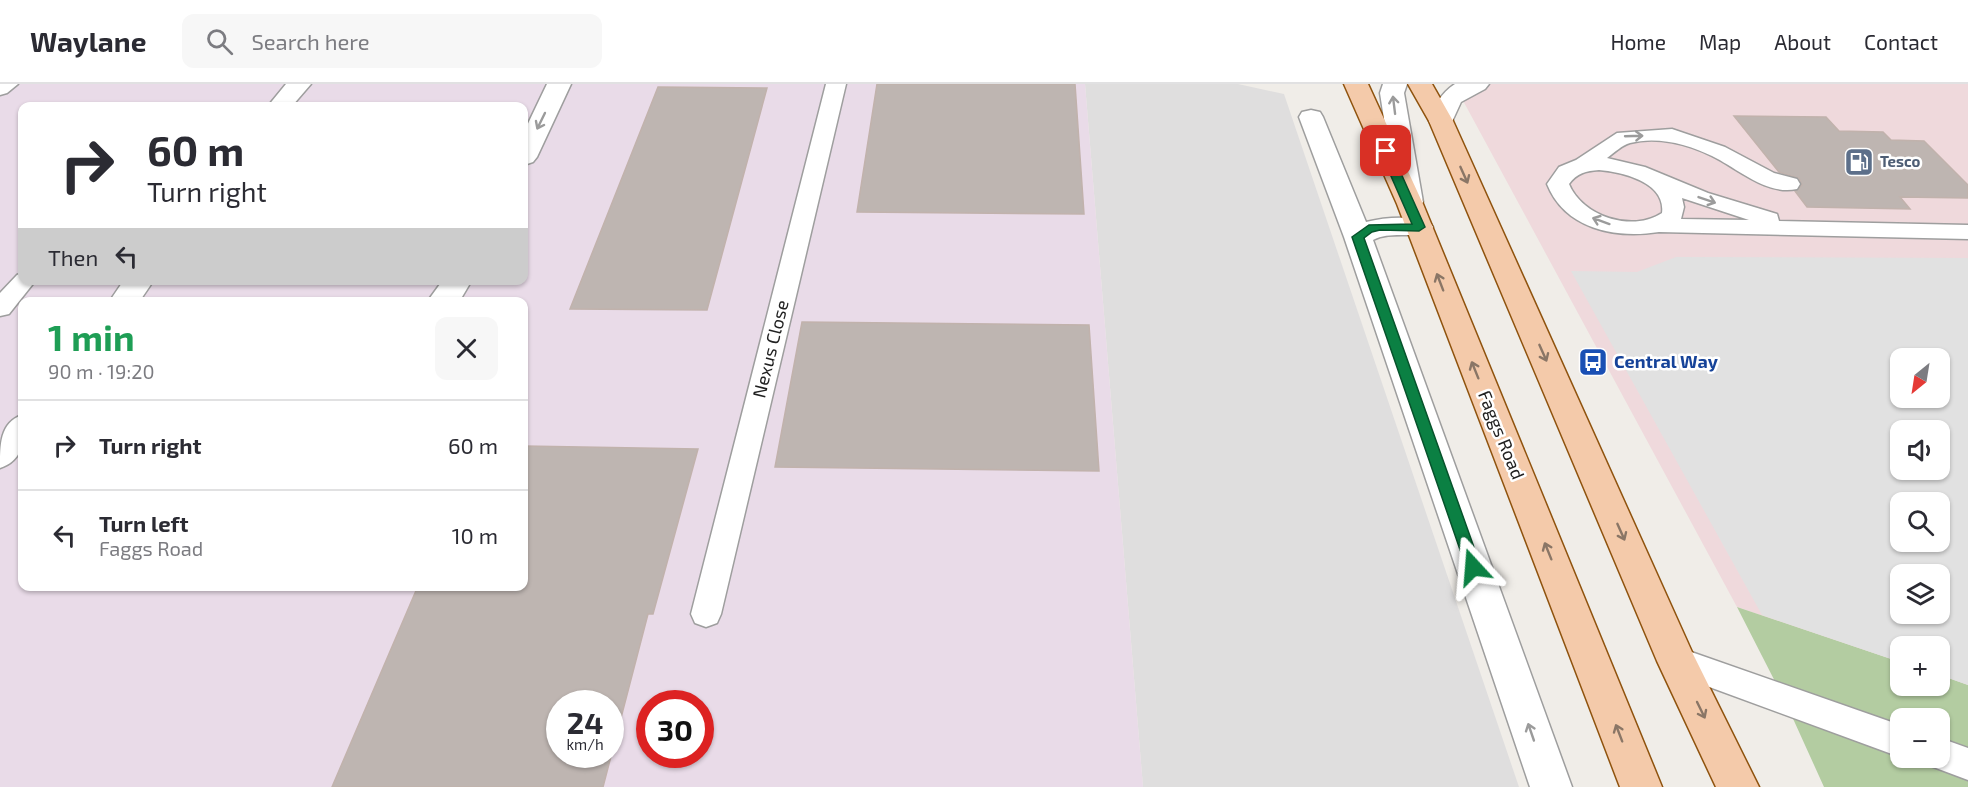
<!DOCTYPE html>
<meta charset="utf-8">
<style>
body{margin:0;font-family:"Exo 2",sans-serif;background:#f7f7f7;color:#2b2b33;height:100vh;display:flex;flex-direction:column;font-size:22px;white-space:nowrap}
*{box-sizing:border-box;margin:0}
p{font-size:20px;color:#7c7c81}
.icon{flex:none;width:33px;height:33px;fill:none;stroke:currentColor;stroke-width:2;stroke-linecap:round;stroke-linejoin:round}
.map{position:relative;flex:1;overflow:hidden}
.panel{position:absolute;left:18px;top:213px;width:510px;height:294px;display:flex;flex-direction:column;background:#fff;border-radius:12px;box-shadow:0 2px 4px #0004}
.panel>*{flex:none}
.guide{position:absolute;left:18px;top:18px;width:510px;height:183px;border-radius:12px;box-shadow:0 2px 4px #0004;background:#fff;color:#2b2b33;overflow:hidden}
.needle{width:39px;rotate:210deg}
.buttons{position:absolute;left:1890px;top:264px;display:grid;gap:12px}
.buttons a{display:grid;place-items:center;width:60px;height:60px;border-radius:12px;background:#fff;box-shadow:0 2px 4px #0004;font-size:30px}
.speed{position:absolute;left:546px;top:606px;display:flex;gap:12px;font-size:30px;font-weight:700;text-align:center}
.speed>*{display:grid;place-content:center;width:78px;height:78px;border-radius:50%;background:#fff;box-shadow:0 2px 4px #0004;line-height:1}
.speed small{font-size:15px;font-weight:400}
.speed .limit{border:9px solid #d22;background:#fff;color:#111}
.pin{position:absolute;display:grid;place-items:center;width:51px;height:51px;color:#fff;margin:-26px;border-radius:12px;box-shadow:0 3px 9px #0006}
.me{position:absolute;width:66px;margin:-33px;rotate:341deg;stroke-linejoin:round;filter:drop-shadow(0 0 4px #0008)}
.turn{display:flex;align-items:center;gap:21px;height:126px;padding:0 30px;font-size:27px}
.turn .icon{width:78px;height:78px;stroke-width:2.5}
.turn b{display:block;font-size:42px;line-height:51px}
.then{display:flex;align-items:center;height:57px;padding:0 30px;background:#0003;gap:12px;font-size:22px}
.round{display:grid;place-items:center;flex:none;width:63px;height:63px;border-radius:12px;background:#f7f7f7}
.headline{display:flex;align-items:center;justify-content:space-between;height:102px;padding:0 30px}
h1{font-size:36px;font-weight:700;line-height:45px;color:#1e9e55}
ul{padding:0;list-style:none}
li{display:flex;align-items:center;gap:18px;height:90px;padding:0 30px;border-top:2px solid #e1e1e2}
li div{flex:1}
li b{display:block;font-size:22px}
li em{font-style:normal}
header{display:flex;align-items:center;gap:36px;box-sizing:border-box;height:84px;padding:0 30px;background:#fff;border-bottom:2px solid #e1e1e2}
header strong{font-size:28px}
nav{display:flex;gap:33px;margin-inline-start:auto;font-size:21px}
.search{width:420px;height:54px;background:#f7f7f7;display:flex;align-items:center;gap:15px;box-sizing:border-box;padding:0 21px;border-radius:12px;color:#7c7c81;font-size:22px}
.map>svg:first-child{display:block}
</style>
<header>
<strong>Waylane</strong>
<div class="search"><svg class="icon" aria-label="search" viewBox="0 0 24 24"><circle cx="10" cy="10" r="6"/><path d="M15 15l6 6"/></svg>Search here</div>
<nav><a>Home</a><a>Map</a><a>About</a><a>Contact</a></nav>
</header>
<div class="map">
<svg width="1968" height="703" viewBox="0 0 1968 703">
<rect width="100%" height="100%" fill="#f0ede8"/>
<path fill="#dfdede" d="M 1085,0 L 1238,0 L 1284,10 L 1519,703 L 1143,703 Z"/>
<path fill="#efd9dc" fill-rule="evenodd" d="M 1454,0 L 1968,0 L 1968,601 L 1940,591 L 1940,562 L 1900,562 L 1900,578 L 1737,523 ZM 1900,274 L 1940,274 L 1940,314 L 1900,314 ZM 1900,346 L 1940,346 L 1940,386 L 1900,386 ZM 1900,418 L 1940,418 L 1940,458 L 1900,458 ZM 1900,490 L 1940,490 L 1940,530 L 1900,530 Z"/>
<path fill="#e9dbe8" fill-rule="evenodd" d="M 0,0 L 1085,0 L 1143,703 L 0,703 ZM 22,22 L 524,22 L 524,196 L 22,196 ZM 22,218 L 524,218 L 524,502 L 22,502 ZM 560,620 L 610,620 L 610,670 L 560,670 ZM 650,620 L 700,620 L 700,670 L 650,670 Z"/>
<path fill="#b3cca1" fill-rule="evenodd" d="M 1737,523 L 1900,578 L 1900,602 L 1940,602 L 1940,591 L 1968,601 L 1968,703 L 1824,703 L 1785,617 ZM 1900,634 L 1940,634 L 1940,674 L 1900,674 Z"/>
<path fill="#e1e1e1" fill-rule="evenodd" d="M 1676,173 L 1968,174 L 1968,601 L 1940,591 L 1940,562 L 1900,562 L 1900,578 L 1762,531 L 1571,187 L 1637,188 ZM 1900,274 L 1940,274 L 1940,314 L 1900,314 ZM 1940,346 L 1940,386 L 1900,386 L 1900,346 ZM 1940,418 L 1940,458 L 1900,458 L 1900,418 ZM 1900,490 L 1940,490 L 1940,530 L 1900,530 Z"/>
<path fill="#beb5b1" stroke="#c1b2ac" stroke-width="1.5" fill-rule="evenodd" d="M 877,0 L 1075,0 L 1084,130 L 857,128 Z
M 658,3 L 767,4 L 707,226 L 570,225 Z
M 1734,32 L 1826,33 L 1839,47 L 1883,48 L 1891,56 L 1924,57 L 1968,101 L 1968,114 L 1900,113 L 1910,125 L 1807,123 L 1795,107 L 1802,101 L 1799,94 L 1779,88 Z
M 802,238 L 1089,241 L 1099,387 L 775,383 Z
M 524,362 L 698,365 L 653,530 L 648,530 L 603,703 L 332,703 L 418,502 L 524,502 ZM 560,620 L 610,620 L 610,670 L 560,670 Z"/>
<g fill="none" stroke-linecap="round" stroke-linejoin="round">
<g stroke="#9e9e9e" stroke-width="3">
<path id="lane" d="M 0,0 L 18,0 L 7,9 L 0,11 Z
M 826,0 L 846,0 L 721,530 L 717,539 L 706,543 L 695,539 L 691,530 Z
M 1672,45 L 1725,63 L 1774,89 L 1797,95 L 1800,100 L 1797,105 C 1767,112 1737,84 1712,72 C 1688,60 1657,52 1630,59 C 1622,61 1614,69 1607,74 L 1645,83 L 1708,109 L 1777,130 L 1779,137 L 1968,141 L 1968,155 L 1659,148 C 1615,155 1565,145 1547,100 L 1559,83 L 1576,76 L 1617,49 ZM 1599,86 C 1622,88 1666,98 1662,129 C 1632,149 1582,132 1569,100 C 1577,89 1586,87 1599,86 ZM 1682,114 L 1749,136 L 1681,135 L 1684,123 Z
M 22,189 L 22,196 L 36,196 L 9,230 L 0,232 L 0,209 L 17,191 Z
M 1677,563 L 1900,641 L 1900,673 L 1666,587 L 1661,577 L 1666,567 Z
M 1940,654 L 1968,664 L 1968,696 L 1928,681 L 1925,674 L 1940,674 Z"/>
</g>
<g stroke="#9e9e9e" stroke-width="3">
<path id="street" d="M 286,0 L 311,0 L 292,22 L 268,22 Z
M 547,0 L 571,0 L 537,73 L 533,78 L 524,81 L 524,48 Z
M 1383,0 L 1407,0 L 1404,9 L 1423,118 L 1419,124 L 1410,126 L 1401,124 L 1397,118 L 1380,9 Z
M 1455,0 L 1489,0 L 1485,5 L 1461,18 L 1450,42 L 1441,44 L 1432,42 L 1429,37 C 1434,22 1441,9 1455,0 Z
M 1311,26 L 1320,28 L 1323,33 L 1366,138 C 1386,133 1408,132 1429,137 L 1433,143 L 1429,149 C 1410,154 1390,147 1373,156 L 1572,703 L 1530,703 L 1344,153 L 1299,33 L 1302,28 Z
M 124,196 L 154,196 L 139,218 L 109,218 Z
M 443,196 L 472,196 L 459,218 L 427,218 Z
M 22,331 C 24,354 25,376 0,384 C 0,360 0,339 22,331 Z"/>
</g>
<g stroke="#8f530e" stroke-width="3">
<path id="primary" d="M 1344,0 L 1368,0 L 1423,120 L 1662,703 L 1620,703 L 1397,120 Z
M 1408,0 L 1432,0 L 1453,37 L 1692,568 L 1759,703 L 1716,703 L 1657,577 L 1429,37 Z"/>
</g>
<use href="#lane" fill="#fff" fill-rule="evenodd"/>
<use href="#street" fill="#fff" fill-rule="evenodd"/>
<use href="#primary" fill="#f4caaa" fill-rule="evenodd"/>
</g>
<defs><path id="oneway-shaft" d="M-6 0H5M1.5-3L5.5 0L1.5 3" fill="none" stroke-width="1.6" stroke-linecap="round" stroke-linejoin="round" transform="scale(1.5)"/></defs>
<g stroke="#9b9b9b">
<use href="#oneway-shaft" transform="translate(1394 21) rotate(-97)"/>
<use href="#oneway-shaft" transform="translate(541 37) rotate(116)"/>
<use href="#oneway-shaft" transform="translate(1634 52) rotate(-2)"/>
<use href="#oneway-shaft" transform="translate(1707 116) rotate(19)"/>
<use href="#oneway-shaft" transform="translate(1601 137) rotate(-160)"/>
<use href="#oneway-shaft" transform="translate(1531 648) rotate(-109)"/>
</g>
<g stroke="#8a7666">
<use href="#oneway-shaft" transform="translate(1464 91) rotate(66)"/>
<use href="#oneway-shaft" transform="translate(1440 198) rotate(-111)"/>
<use href="#oneway-shaft" transform="translate(1543 269) rotate(66)"/>
<use href="#oneway-shaft" transform="translate(1475 286) rotate(-112)"/>
<use href="#oneway-shaft" transform="translate(1621 448) rotate(66)"/>
<use href="#oneway-shaft" transform="translate(1548 467) rotate(-112)"/>
<use href="#oneway-shaft" transform="translate(1701 626) rotate(64)"/>
<use href="#oneway-shaft" transform="translate(1619 649) rotate(-111)"/>
</g>
<path fill="#0b8043" stroke="#07532c" stroke-width="1.5" d="M 1386,64 L 1391,67 L 1425,143 L 1419,147 L 1380,146 L 1372,148 L 1364,154 L 1481,483 L 1473,489 L 1466,483 L 1352,153 L 1369,141 L 1412,140 L 1380,67 Z"/>
<defs>
<g id="fuel-square" transform="scale(1.5)"><rect x="-9" y="-9" width="18" height="18" rx="4" fill="#5c6f8a" stroke="#fff"/><path d="M-5.5-6h7V0h2V4h1.3V-2.5L3-4.5l.8-.8L6-3V5H2.5V1h-1V6h-7ZM-4.2-4.7v3.2H.2V-4.7Z" fill="#fff"/></g>
<g id="bus-square" transform="scale(1.5)"><rect x="-9" y="-9" width="18" height="18" rx="4" fill="#1a4fb4" stroke="#fff"/><path d="M-5-6H5V4H4V6H2V4H-2V6H-4V4H-5ZM-3.5-4V0h7V-4ZM-3.5 1.2v1.5H-2V1.2ZM2 1.2v1.5H3.5V1.2Z" fill="#fff"/></g>
</defs>
<g fill-rule="evenodd">
<use href="#fuel-square" x="1859" y="78"/>
<use href="#bus-square" x="1593" y="278"/>
</g>
<g text-anchor="middle" stroke-width="5" stroke-linejoin="round" paint-order="stroke">
<g font-size="15" font-weight="bold" fill="#4e5e75" stroke="#fff" text-anchor="start">
<text x="1880" y="83">Tesco</text>
</g>
<g font-size="18" fill="#212121" stroke="#fff">
<text transform="translate(771 265) rotate(-76)" y="6">Nexus Close</text>
<text transform="translate(1501 351) rotate(68)" y="6">Faggs Road</text>
</g>
<g font-size="18" font-weight="bold" fill="#164399" stroke="#fff" text-anchor="start">
<text x="1614" y="284">Central Way</text>
</g>
</g>
</svg>
<div class="buttons">
<a><svg class="needle" viewBox="-14 -14 28 28"><path d="M0-13l5 13h-10z" fill="#e53935"/><path d="M0 13l5-13h-10z" fill="#7c7c81"/></svg></a>
<a><svg class="icon" aria-label="sound" viewBox="0 0 24 24"><path d="M4 9h4l5-4v14l-5-4H4zM17 9q2 3 0 6"/></svg></a>
<a><svg class="icon" aria-label="search" viewBox="0 0 24 24"><circle cx="10" cy="10" r="6"/><path d="M15 15l6 6"/></svg></a>
<a><svg class="icon" aria-label="layers" viewBox="0 0 24 24"><path d="M12 4l9 5-9 5-9-5zM3 14l9 5 9-5"/></svg></a>
<a>+</a>
<a>−</a>
</div>
<div class="speed"><div>24<small>km/h</small></div><div class="limit">30</div></div>
<div class="pin" style="left:1386px;top:67px;background:#d93025"><svg class="icon" aria-label="arrive" viewBox="0 0 24 24"><path d="M6 21V4h12l-3 4 3 4H6"/></svg></div>
<svg class="me" style="left:1473px;top:483px" viewBox="-20 -20 40 40"><path d="M0-17L14 15 0 8-14 15z" fill="#0b8043" stroke="#fff" stroke-width="4"/></svg>
<div class="guide">
<div class="turn"><svg class="icon" aria-label="right" viewBox="0 0 24 24"><path d="M7 20v-9h11M14 6l5 5-5 5"/></svg><div><b>60 m</b>Turn right</div></div>
<div class="then">Then<svg class="icon" aria-label="left" viewBox="0 0 24 24"><path d="M17 20v-9H6M10 6l-5 5 5 5"/></svg></div>
</div>
<section class="panel">
<div class="headline"><div><h1>1 min</h1><p>90 m · 19:20</p></div><a class="round"><svg class="icon" aria-label="close" viewBox="0 0 24 24"><path d="M6 6l12 12M18 6L6 18"/></svg></a></div>
<ul>
<li><svg class="icon" aria-label="right" viewBox="0 0 24 24"><path d="M7 20v-9h11M14 6l5 5-5 5"/></svg><div><b>Turn right</b></div><em>60 m</em></li>
<li><svg class="icon" aria-label="left" viewBox="0 0 24 24"><path d="M17 20v-9H6M10 6l-5 5 5 5"/></svg><div><b>Turn left</b><p>Faggs Road</p></div><em>10 m</em></li>
</ul>
</section>
</div>
